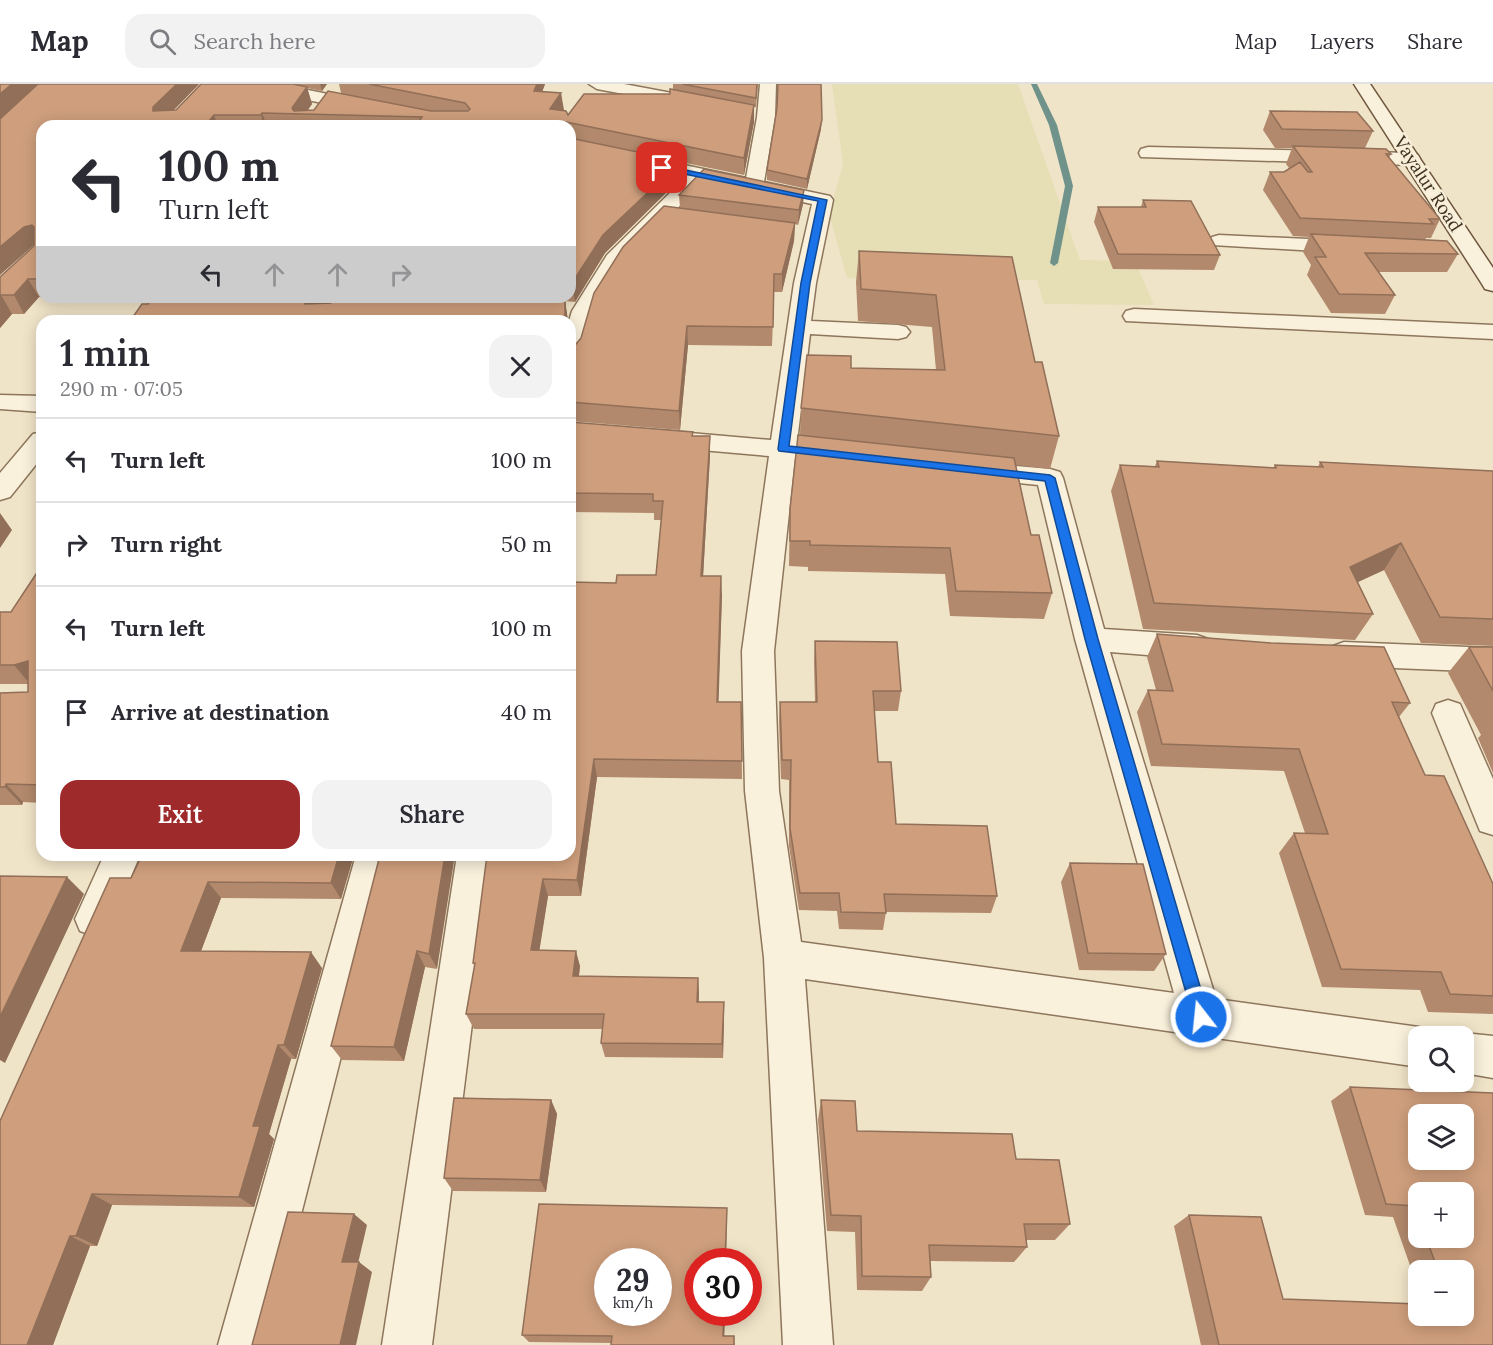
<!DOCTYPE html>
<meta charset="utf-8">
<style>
body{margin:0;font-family:Lora,serif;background:#f2f2f3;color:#2b2b33;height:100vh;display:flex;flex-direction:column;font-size:22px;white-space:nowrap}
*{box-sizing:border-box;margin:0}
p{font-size:20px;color:#7c7c81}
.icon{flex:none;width:33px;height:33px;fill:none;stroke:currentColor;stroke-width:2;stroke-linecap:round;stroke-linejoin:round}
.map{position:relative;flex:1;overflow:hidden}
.details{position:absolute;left:36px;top:231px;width:540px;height:546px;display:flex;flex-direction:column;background:#fff;border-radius:18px;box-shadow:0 3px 15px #0003}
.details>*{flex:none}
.top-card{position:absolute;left:36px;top:36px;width:540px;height:183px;border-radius:18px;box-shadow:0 3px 15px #0003;background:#fff;color:#2b2b33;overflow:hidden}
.buttons{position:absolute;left:1408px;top:942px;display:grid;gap:12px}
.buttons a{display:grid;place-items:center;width:66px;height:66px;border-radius:12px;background:#fff;box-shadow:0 3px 15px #0003;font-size:30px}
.speed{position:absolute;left:594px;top:1164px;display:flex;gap:12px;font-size:30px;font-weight:700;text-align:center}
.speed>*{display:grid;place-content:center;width:78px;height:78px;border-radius:50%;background:#fff;box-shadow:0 3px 15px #0003;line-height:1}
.speed small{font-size:15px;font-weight:400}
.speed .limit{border:9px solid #d22;background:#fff;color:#111}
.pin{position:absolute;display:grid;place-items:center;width:51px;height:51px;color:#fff;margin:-26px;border-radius:12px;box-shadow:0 3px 9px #0006}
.me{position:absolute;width:66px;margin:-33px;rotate:344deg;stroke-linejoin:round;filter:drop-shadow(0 0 4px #0008)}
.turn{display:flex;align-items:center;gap:21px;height:126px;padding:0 24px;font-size:27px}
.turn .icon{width:78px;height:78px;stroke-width:2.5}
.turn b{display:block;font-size:42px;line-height:51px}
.lanes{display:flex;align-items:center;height:57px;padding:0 24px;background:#0003;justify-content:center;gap:30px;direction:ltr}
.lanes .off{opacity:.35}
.round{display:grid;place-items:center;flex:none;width:63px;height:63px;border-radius:18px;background:#f2f2f3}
.head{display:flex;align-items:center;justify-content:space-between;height:102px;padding:0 24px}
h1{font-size:36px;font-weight:600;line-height:45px}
.button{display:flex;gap:12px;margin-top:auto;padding:12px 24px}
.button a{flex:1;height:69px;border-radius:18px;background:#9e2a2b;color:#fff;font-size:24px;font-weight:600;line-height:69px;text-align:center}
.button a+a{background:#f2f2f3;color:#2b2b33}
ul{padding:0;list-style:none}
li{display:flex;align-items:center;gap:18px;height:84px;padding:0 24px;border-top:2px solid #e1e1e2}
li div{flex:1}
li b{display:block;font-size:22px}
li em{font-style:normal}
header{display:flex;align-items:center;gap:36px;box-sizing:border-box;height:84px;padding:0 30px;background:#fff;border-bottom:2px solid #e1e1e2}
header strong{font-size:28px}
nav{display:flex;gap:33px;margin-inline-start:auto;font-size:21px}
.search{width:420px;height:54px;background:#f2f2f3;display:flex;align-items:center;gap:15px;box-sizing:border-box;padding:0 21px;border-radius:18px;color:#7c7c81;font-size:22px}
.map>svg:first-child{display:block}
</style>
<header>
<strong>Map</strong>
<div class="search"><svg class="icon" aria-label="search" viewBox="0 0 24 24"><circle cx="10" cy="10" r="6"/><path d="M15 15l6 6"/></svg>Search here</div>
<nav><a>Map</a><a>Layers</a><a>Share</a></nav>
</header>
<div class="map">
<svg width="1493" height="1261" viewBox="0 0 1493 1261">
<rect width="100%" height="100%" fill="#f0e4c8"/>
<path fill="#e6deb5" d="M 832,0 L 1018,0 L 1080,176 L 1135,177 L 1154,221 L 1044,220 L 1037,196 L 847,194 L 829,130 L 843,80 Z"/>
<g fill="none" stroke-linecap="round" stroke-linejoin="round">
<path fill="#6f938a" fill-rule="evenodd" d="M 1031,0 L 1037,0 L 1057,41 L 1073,102 L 1058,179 L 1054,182 L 1050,179 L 1065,102 L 1049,41 Z"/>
<g stroke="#8d765c" stroke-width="3">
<path id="minor" d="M 244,0 L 278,0 L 368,18 L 374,19 L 377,23 L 374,27 L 368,28 L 252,5 Z
M 589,0 L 624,0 L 693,13 L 699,14 L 702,18 L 699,22 L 693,23 L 597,5 Z
M 760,0 L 776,0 L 775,33 L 764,98 L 830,112 L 833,116 L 816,199 L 811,237 L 898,241 L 906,243 L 910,248 L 906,253 L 898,255 L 810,250 L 797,358 L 814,361 L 818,367 L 814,373 L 795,374 L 774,567 L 779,707 L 801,858 L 1174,909 L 1075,555 L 1038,401 L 972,394 L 963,392 L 959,386 L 963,380 L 972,378 L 1050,385 L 1060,388 L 1063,394 L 1104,545 L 1197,551 L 1208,555 L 1213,563 L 1208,571 L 1197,575 L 1110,568 L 1216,915 L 1419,943 L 1434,949 L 1435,952 L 1419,952 L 1419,983 L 805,895 L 833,1261 L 783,1261 L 764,874 L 745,707 L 742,567 L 769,372 L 667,363 L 658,361 L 654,355 L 658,349 L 667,347 L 771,356 L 794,199 L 812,120 L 704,97 L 623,180 L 594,227 L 582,272 L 578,277 L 570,279 L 569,237 L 572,227 L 607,171 L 686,93 L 570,69 L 570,57 L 746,94 L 757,33 Z
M 1148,63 L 1411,69 L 1418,71 L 1420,75 L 1418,79 L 1411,81 L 1141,73 L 1139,69 L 1141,65 Z
M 1219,151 L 1352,157 L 1359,159 L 1363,163 L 1359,167 L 1352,169 L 1212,161 L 1209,157 L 1212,153 Z
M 1134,225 L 1493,241 L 1493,255 L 1126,237 L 1123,232 L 1126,227 Z
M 0,311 L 42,312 L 42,328 L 0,325 Z
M 42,348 L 42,373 L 10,413 L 0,416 L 0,389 L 33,350 Z
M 1344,558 L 1493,564 L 1493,588 L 1344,582 L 1333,578 L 1328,570 L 1333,562 Z
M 1448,616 L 1460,620 L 1493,695 L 1493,751 L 1480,747 L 1432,629 L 1436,620 Z
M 104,771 L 140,771 L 108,847 L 94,852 L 80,847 L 75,835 Z
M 356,771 L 392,771 L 268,1261 L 218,1261 Z
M 457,771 L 493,771 L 432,1261 L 382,1261 Z
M 1464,949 L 1493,952 L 1493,994 L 1464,989 L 1464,952 L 1454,952 Z"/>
</g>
<g stroke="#6f573f" stroke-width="3">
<path id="secondary" d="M 1354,0 L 1370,0 L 1493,184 L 1493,207 L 1485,205 L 1482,200 Z"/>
</g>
<use href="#minor" fill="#faf1dc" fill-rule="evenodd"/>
<use href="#secondary" fill="#faf1dc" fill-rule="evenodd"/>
</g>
<path fill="#b2896c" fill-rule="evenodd" d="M 0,0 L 199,0 L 174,26 L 176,26 L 201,0 L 327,0 L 322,7 L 307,4 L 312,20 L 307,27 L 314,26 L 341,9 L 339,0 L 545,0 L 542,8 L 561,9 L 563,27 L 568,31 L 670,10 L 673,5 L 673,0 L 758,0 L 756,23 L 754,23 L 754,38 L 744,91 L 681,78 L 681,94 L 605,169 L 575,218 L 565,217 L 568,237 L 130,237 L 327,213 L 323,220 L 331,219 L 335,213 L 570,213 L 570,42 L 42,42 L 42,213 L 149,213 L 147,214 L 39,213 L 24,230 L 12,230 L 0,244 L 0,193 L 34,162 Z
M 777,25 L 821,45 L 807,105 L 767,96 L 767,86 Z
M 1270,27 L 1373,47 L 1365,64 L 1391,70 L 1389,74 L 1440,135 L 1431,154 L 1426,154 L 1425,156 L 1458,170 L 1447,188 L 1378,188 L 1395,211 L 1385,230 L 1331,229 L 1307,191 L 1311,181 L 1303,168 L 1309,153 L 1293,152 L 1263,106 L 1270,88 L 1284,88 L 1289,84 L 1286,80 L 1292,64 L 1275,64 L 1263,46 Z
M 804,106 L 803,120 L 798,141 L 795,140 L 794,157 L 782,208 L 774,208 L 772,262 L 688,261 L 680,346 L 570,337 L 570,262 L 576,260 L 581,254 L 680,124 L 679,111 Z
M 1143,116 L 1220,171 L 1214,186 L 1113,185 L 1094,138 L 1098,123 L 1141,123 Z
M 859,167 L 1012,173 L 1035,278 L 1059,352 L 1050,385 L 1016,381 L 1031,451 L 1052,509 L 1044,535 L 950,532 L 945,490 L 808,487 L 808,483 L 789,482 L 790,425 L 800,351 L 801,324 L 851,284 L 936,286 L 932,243 L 858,237 L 856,198 Z
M 570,338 L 693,352 L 710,352 L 710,372 L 703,492 L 722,511 L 718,618 L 741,618 L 742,695 L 597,693 L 581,812 L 548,812 L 539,866 L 580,882 L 579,892 L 698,894 L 699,918 L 724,933 L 723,974 L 605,973 L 601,959 L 603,945 L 474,945 L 466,930 L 475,883 L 473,879 L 616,499 L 656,491 L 661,436 L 654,436 L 654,429 L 570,428 Z
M 1157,377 L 1273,384 L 1275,381 L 1318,383 L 1320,378 L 1493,387 L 1493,562 L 1421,559 L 1384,486 L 1358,498 L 1373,530 L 1355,556 L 1143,545 L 1111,407 L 1120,381 L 1155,382 Z
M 42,481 L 42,719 L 23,718 L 22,721 L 0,721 L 0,609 L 28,608 L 28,600 L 0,600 L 0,528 L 11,528 Z
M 1157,550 L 1410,619 L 1399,633 L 1425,691 L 1493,800 L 1493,930 L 1428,928 L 1420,906 L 1322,903 L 1279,769 L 1294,749 L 1305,749 L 1284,687 L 1151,682 L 1137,628 L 1148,606 L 1156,606 L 1147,573 Z
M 815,557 L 901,607 L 898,627 L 874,627 L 878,678 L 896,740 L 997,812 L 991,829 L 886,828 L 883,846 L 839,845 L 837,827 L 799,826 L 789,762 L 789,696 L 781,695 L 779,637 L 780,618 L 815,618 L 814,577 Z
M 1469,563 L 1493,563 L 1493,689 L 1478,654 L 1481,651 L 1448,589 Z
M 142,771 L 354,771 L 341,815 L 221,814 L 201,867 L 322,884 L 296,975 L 291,975 L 269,1050 L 274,1055 L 254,1123 L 112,1121 L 97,1162 L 90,1162 L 53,1261 L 0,1261 L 131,794 Z
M 380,771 L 437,885 L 425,883 L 404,977 L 342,976 L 331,962 Z
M 1070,779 L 1166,870 L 1154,887 L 1079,886 L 1061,798 Z
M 1350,1003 L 1493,1009 L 1493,1261 L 1201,1261 L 1174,1142 L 1189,1131 L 1261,1133 L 1283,1215 L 1419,1220 L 1419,1232 L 1464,1232 L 1464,1186 L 1419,1186 L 1419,1207 L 1393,1133 L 1365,1131 L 1331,1017 ZM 1419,1030 L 1464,1030 L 1464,1076 L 1419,1076 ZM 1419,1108 L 1464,1108 L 1464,1154 L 1419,1154 Z
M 551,1016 L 557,1030 L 546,1108 L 453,1107 L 444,1094 Z
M 821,1016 L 857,1047 L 1016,1075 L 1070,1140 L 1055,1156 L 1026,1156 L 1027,1163 L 1014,1178 L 930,1177 L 931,1193 L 922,1207 L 857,1206 L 855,1148 L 827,1147 L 818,1036 Z
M 727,1135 L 698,1228 L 725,1228 L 724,1252 L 734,1252 L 735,1261 L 611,1261 L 611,1259 L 529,1258 L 522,1251 Z"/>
<path fill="#916f58" d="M 12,0 L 39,0 L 0,35 L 0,10 Z
M 177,0 L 199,0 L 160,40 L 153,27 L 153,23 Z
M 320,0 L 327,0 L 322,7 Z
M 537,0 L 545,0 L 536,24 L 534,7 Z
M 307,3 L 312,20 L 305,30 L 294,30 L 292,24 Z
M 561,9 L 564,26 L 553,42 L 550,25 Z
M 754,21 L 754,38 L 744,91 L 744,74 Z
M 262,29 L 267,42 L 264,42 L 261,31 Z
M 214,31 L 218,42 L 205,42 Z
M 822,36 L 821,45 L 807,105 L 807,95 Z
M 681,77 L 681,94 L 605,169 L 575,218 L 572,199 L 603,151 Z
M 804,106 L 803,120 L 798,141 L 799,126 Z
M 795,139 L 794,157 L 782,208 L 782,190 Z
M 32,141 L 41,159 L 34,161 L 0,191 L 0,163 L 24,143 Z
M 28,195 L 39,213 L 24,230 L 14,211 Z
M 1,211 L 12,230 L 0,244 L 0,212 Z
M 307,213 L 327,213 L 311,236 L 305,220 L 305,217 Z
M 565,216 L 568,237 L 565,237 Z
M 687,242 L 688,261 L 680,346 L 679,327 Z
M 710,352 L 710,372 L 702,511 L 701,492 Z
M 0,429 L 12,446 L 0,464 Z
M 1401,459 L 1384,486 L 1334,509 L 1350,483 Z
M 721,492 L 722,511 L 718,636 L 717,618 Z
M 28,577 L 30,600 L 14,581 Z
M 594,675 L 597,693 L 581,812 L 577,796 Z
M 6,700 L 23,718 L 22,721 L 5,703 Z
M 339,771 L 354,771 L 341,815 L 331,799 Z
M 445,771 L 455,771 L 437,885 L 429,870 Z
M 67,793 L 84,810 L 5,979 L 0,976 L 0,933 Z
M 543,795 L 548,812 L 537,882 L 531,866 Z
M 208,798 L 221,814 L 195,883 L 181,867 Z
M 417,867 L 425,883 L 404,977 L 394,963 Z
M 576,867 L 580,882 L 577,907 L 573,892 Z
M 311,868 L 322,884 L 296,975 L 284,961 Z
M 698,894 L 699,909 L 698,933 L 697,918 Z
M 724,918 L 724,933 L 723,974 L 722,960 Z
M 278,961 L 291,975 L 269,1050 L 274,1055 L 254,1123 L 239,1113 L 253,1042 Z
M 551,1016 L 557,1030 L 546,1108 L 540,1096 Z
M 92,1110 L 112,1121 L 97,1162 L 76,1152 Z
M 727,1124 L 726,1178 L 725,1178 Z
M 354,1130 L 367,1141 L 356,1188 L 342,1178 Z
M 70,1152 L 90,1162 L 53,1261 L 27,1261 Z
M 359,1178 L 372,1188 L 356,1261 L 340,1261 Z
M 724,1228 L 725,1228 L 724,1259 L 723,1252 Z"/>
<path fill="#cf9f7d" stroke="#916f58" stroke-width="1.5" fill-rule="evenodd" d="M 0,0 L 12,0 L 0,10 Z
M 38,0 L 177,0 L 153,23 L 153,27 L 176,26 L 201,0 L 293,0 L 307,3 L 292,24 L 294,27 L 314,26 L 328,7 L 431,27 L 468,27 L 470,25 L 465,19 L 369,0 L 537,0 L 534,7 L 561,9 L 550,25 L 566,27 L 568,31 L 584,10 L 670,10 L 670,5 L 754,21 L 744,74 L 566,38 L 567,42 L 416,42 L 422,33 L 262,29 L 261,31 L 214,31 L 205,42 L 42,42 L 42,195 L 28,195 L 14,211 L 1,211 L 0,212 L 0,193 L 34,162 L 34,143 L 32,141 L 24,143 L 0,163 L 0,35 Z
M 682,0 L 757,0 L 756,14 Z
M 778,0 L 821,0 L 822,36 L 807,95 L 767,86 L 777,24 Z
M 1270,27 L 1357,28 L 1373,47 L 1282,45 Z
M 570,54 L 681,77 L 603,151 L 572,199 L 570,199 Z
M 1293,62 L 1386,65 L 1391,70 L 1386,70 L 1440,135 L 1429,135 L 1433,140 L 1300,134 L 1270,88 L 1284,88 L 1300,78 L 1308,88 L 1312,88 Z
M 704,85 L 804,106 L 799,126 L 679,111 Z
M 1143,116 L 1191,117 L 1220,171 L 1118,170 L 1098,123 L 1146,123 Z
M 664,122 L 795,139 L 782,190 L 774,190 L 773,243 L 687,242 L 679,327 L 570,318 L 570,262 L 576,260 L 581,254 L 594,209 L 623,163 Z
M 1311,150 L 1447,157 L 1458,170 L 1365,169 L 1395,211 L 1339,210 L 1315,173 L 1326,173 Z
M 859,167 L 1012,173 L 1035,278 L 1042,278 L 1059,352 L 801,324 L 807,271 L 851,272 L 851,284 L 945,286 L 936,211 L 861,205 Z
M 153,213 L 307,213 L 305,217 L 305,220 L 331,219 L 335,213 L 523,213 L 565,216 L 565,237 L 130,237 L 142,220 L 148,220 Z
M 570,338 L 693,348 L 692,352 L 710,352 L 701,492 L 721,492 L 717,618 L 741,618 L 742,677 L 594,675 L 577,796 L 543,795 L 531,866 L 576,867 L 573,892 L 698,894 L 697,918 L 724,918 L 722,960 L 601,959 L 604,930 L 466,930 L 475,879 L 473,879 L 487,771 L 570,771 L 570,498 L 616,499 L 617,491 L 656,491 L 663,417 L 653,417 L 653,410 L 570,409 Z
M 798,351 L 1014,374 L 1031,451 L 1039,451 L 1052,509 L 956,507 L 950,464 L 810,461 L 810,457 L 790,457 L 790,425 Z
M 1157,377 L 1276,384 L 1275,381 L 1323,383 L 1320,378 L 1493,387 L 1493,535 L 1440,533 L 1401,459 L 1350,483 L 1373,530 L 1154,519 L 1120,381 L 1159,383 Z
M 42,481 L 42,701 L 6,700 L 5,703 L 0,703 L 0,609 L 28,608 L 28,577 L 14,581 L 0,581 L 0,528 L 11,528 Z
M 1157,550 L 1271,559 L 1384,563 L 1410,619 L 1392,618 L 1425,691 L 1444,692 L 1493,800 L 1493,912 L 1450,910 L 1441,888 L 1341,885 L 1294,749 L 1328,750 L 1299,665 L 1162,660 L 1148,606 L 1173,607 Z
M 815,557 L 897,558 L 901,607 L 873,607 L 878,678 L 891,678 L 896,740 L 987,742 L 997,812 L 884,810 L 886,829 L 841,828 L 839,809 L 800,809 L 790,744 L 791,676 L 782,676 L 780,618 L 817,618 Z
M 1469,563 L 1493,563 L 1493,607 Z
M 142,771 L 339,771 L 331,799 L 208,798 L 181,867 L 311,868 L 284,961 L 278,961 L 253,1042 L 260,1042 L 239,1113 L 92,1110 L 76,1152 L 70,1152 L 27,1261 L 0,1261 L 0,1037 L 110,794 L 131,794 Z
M 380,771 L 445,771 L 429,870 L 417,867 L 394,963 L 331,962 Z
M 1070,779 L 1143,780 L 1166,870 L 1088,869 Z
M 0,792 L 67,793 L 0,933 Z
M 1350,1003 L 1493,1009 L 1493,1261 L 1219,1261 L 1189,1131 L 1261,1133 L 1283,1215 L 1419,1220 L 1419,1232 L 1464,1232 L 1464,1186 L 1438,1186 L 1426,1154 L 1464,1154 L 1464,1108 L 1419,1108 L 1419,1133 L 1415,1122 L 1386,1120 ZM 1419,1030 L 1464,1030 L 1464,1076 L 1419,1076 Z
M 454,1014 L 551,1016 L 540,1096 L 444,1094 Z
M 821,1016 L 855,1017 L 857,1047 L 1012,1050 L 1016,1075 L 1059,1076 L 1070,1140 L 1024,1140 L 1027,1163 L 929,1161 L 931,1193 L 862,1192 L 861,1132 L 831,1131 Z
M 539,1120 L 727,1124 L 725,1178 L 698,1178 L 698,1228 L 724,1228 L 723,1252 L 734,1252 L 734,1261 L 611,1261 L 612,1252 L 522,1251 ZM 608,1178 L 658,1178 L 658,1228 L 608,1228 Z
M 288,1128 L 354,1130 L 342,1178 L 359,1178 L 340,1261 L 252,1261 Z"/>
<path fill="#1a73e8" stroke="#114b97" stroke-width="1.5" d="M 662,81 L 827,116 L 810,199 L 789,362 L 1050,391 L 1055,394 L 1098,555 L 1209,933 L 1207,938 L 1201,941 L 1195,938 L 1193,933 L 1085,555 L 1045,397 L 779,367 L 778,365 L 801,199 L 818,117 L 659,85 L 659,82 Z"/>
<g text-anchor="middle" stroke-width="5" stroke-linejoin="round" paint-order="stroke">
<g font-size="18" fill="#3d2e20" stroke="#f7eed8">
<text transform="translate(1428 100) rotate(57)" y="6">Vayalur Road</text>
</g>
</g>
</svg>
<div class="buttons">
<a><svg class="icon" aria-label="search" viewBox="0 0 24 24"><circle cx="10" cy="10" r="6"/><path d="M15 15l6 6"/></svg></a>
<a><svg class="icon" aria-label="layers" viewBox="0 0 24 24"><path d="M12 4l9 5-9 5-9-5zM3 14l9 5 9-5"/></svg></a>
<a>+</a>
<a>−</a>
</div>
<div class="speed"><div>29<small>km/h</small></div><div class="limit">30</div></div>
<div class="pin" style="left:662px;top:84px;background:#d93025"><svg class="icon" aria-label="arrive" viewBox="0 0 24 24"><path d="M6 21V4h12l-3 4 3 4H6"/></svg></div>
<svg class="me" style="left:1201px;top:933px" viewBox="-20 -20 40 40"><circle r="17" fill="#1a73e8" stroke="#fff" stroke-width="3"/><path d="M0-11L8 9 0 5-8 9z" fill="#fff"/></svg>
<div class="top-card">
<div class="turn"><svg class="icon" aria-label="left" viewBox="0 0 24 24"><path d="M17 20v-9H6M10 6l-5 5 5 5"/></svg><div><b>100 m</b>Turn left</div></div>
<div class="lanes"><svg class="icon" aria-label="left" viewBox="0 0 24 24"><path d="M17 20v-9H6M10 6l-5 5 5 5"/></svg><svg class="icon off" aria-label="ahead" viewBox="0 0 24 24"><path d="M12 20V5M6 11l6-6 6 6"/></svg><svg class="icon off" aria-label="ahead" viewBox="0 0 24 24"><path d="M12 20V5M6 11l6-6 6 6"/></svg><svg class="icon off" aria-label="right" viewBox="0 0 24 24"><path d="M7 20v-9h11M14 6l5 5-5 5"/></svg></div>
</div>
<section class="details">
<div class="head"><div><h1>1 min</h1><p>290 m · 07:05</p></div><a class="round"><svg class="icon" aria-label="close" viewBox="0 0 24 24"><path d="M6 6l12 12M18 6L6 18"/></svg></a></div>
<ul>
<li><svg class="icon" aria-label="left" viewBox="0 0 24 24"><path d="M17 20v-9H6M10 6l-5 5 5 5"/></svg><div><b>Turn left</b></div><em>100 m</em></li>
<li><svg class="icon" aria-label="right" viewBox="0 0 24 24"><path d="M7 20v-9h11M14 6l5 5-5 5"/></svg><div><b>Turn right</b></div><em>50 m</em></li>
<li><svg class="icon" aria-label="left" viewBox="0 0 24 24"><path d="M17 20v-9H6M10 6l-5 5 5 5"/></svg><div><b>Turn left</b></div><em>100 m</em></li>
<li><svg class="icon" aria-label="arrive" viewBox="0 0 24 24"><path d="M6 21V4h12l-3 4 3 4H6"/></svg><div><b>Arrive at destination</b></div><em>40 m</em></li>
</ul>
<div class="button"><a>Exit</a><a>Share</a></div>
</section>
</div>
